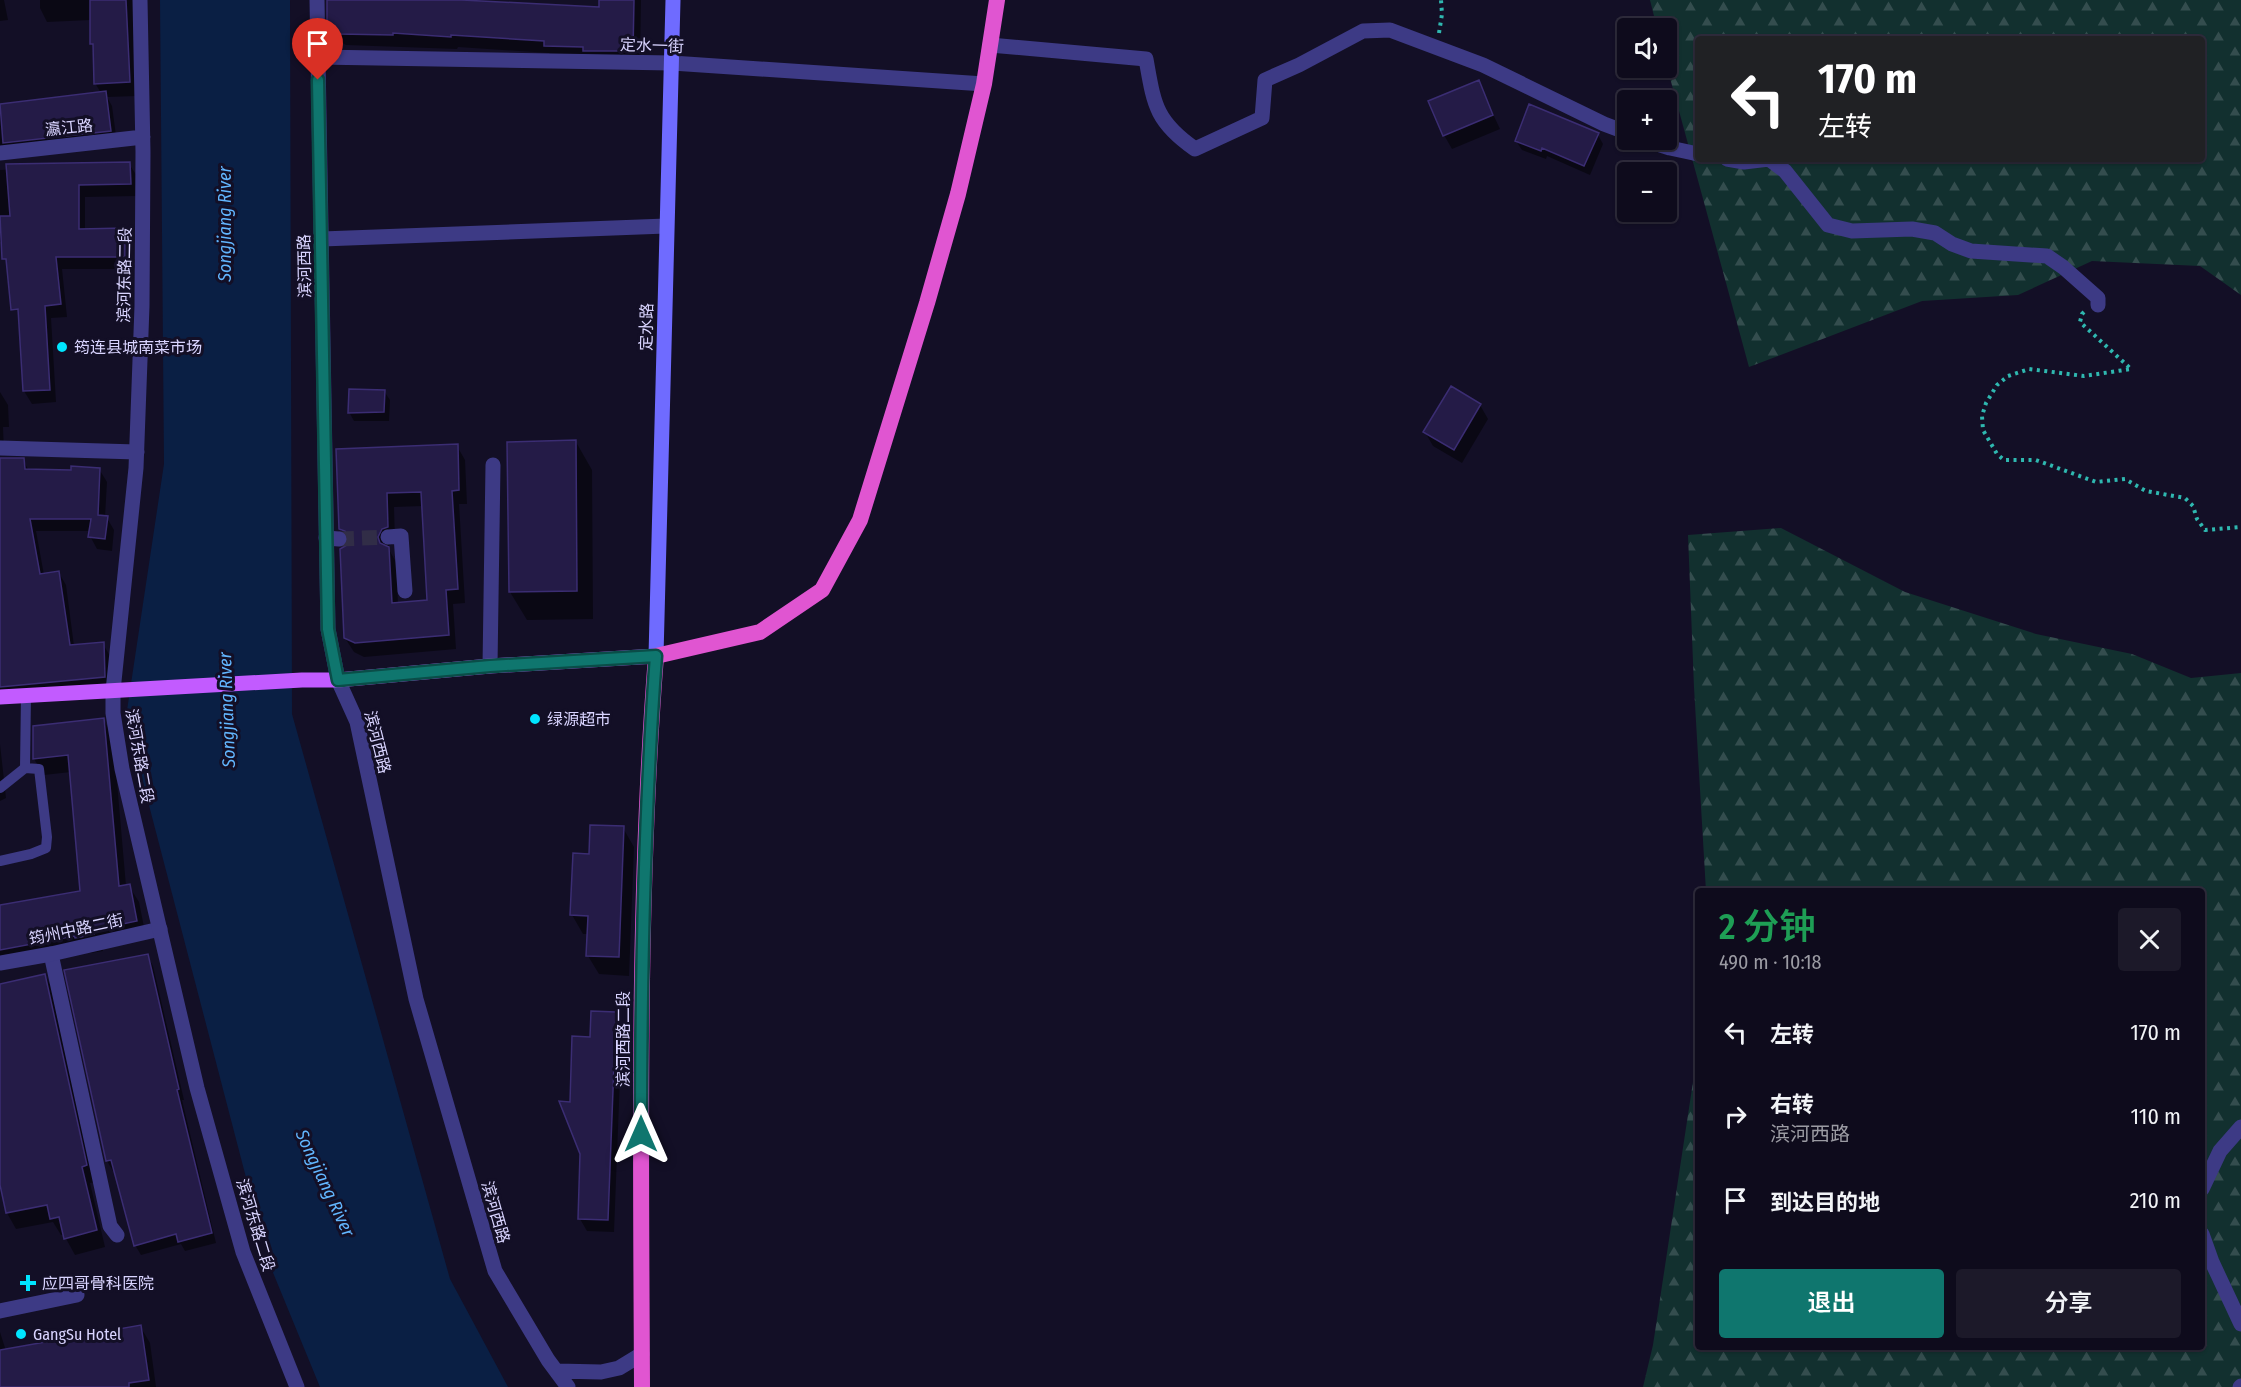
<!DOCTYPE html>
<html lang="zh">
<meta charset="utf-8">
<style>
body{margin:0;font-family:"Fira Sans Condensed","Noto Sans SC",sans-serif;background:#1c1929;color:#f1f3f6;height:100vh;display:flex;flex-direction:column;font-size:22px;white-space:nowrap}
*{box-sizing:border-box;margin:0}
p{font-size:20px;color:#9b9ba3}
.icon{flex:none;width:33px;height:33px;fill:none;stroke:currentColor;stroke-width:2;stroke-linecap:round;stroke-linejoin:round}
.map{position:relative;flex:1;overflow:hidden}
.sheet{position:absolute;left:1695px;top:888px;width:510px;height:462px;display:flex;flex-direction:column;background:#0e0b1c;border-radius:6px;box-shadow:0 2px 4px #0004,0 0 0 2px #2e2b3b}
.sheet>*{flex:none}
.guide{position:absolute;left:1695px;top:36px;width:510px;height:126px;border-radius:6px;box-shadow:0 2px 4px #0004,0 0 0 2px #2e2b3b;background:#202124;color:#fff;overflow:hidden}
.fabs{position:absolute;left:1617px;top:18px;display:grid;gap:12px}
.fabs a{display:grid;place-items:center;width:60px;height:60px;border-radius:6px;background:#0e0b1c;box-shadow:0 2px 4px #0004,0 0 0 2px #2e2b3b;font-size:30px}
.pin{position:absolute;display:grid;place-items:center;width:51px;height:51px;color:#fff;margin:-62px -26px;border-radius:50% 50% 50% 0;rotate:-45deg;box-shadow:0 0 6px #0007}
.pin .icon{rotate:45deg}
.me{position:absolute;width:66px;margin:-33px;rotate:0deg;stroke-linejoin:round;filter:drop-shadow(0 0 4px #0008)}
.turn{display:flex;align-items:center;gap:21px;height:126px;padding:0 24px;font-size:27px}
.turn .icon{width:78px;height:78px;stroke-width:2.5}
.turn b{display:block;font-size:42px;line-height:51px}
.round{display:grid;place-items:center;flex:none;width:63px;height:63px;border-radius:6px;background:#1c1929}
.summary{display:flex;align-items:center;justify-content:space-between;height:102px;padding:0 24px}
h1{font-size:36px;font-weight:600;line-height:45px;color:#1e9e55}
.primary-button{display:flex;gap:12px;margin-top:auto;padding:12px 24px}
.primary-button a{flex:1;height:69px;border-radius:6px;background:#0f766e;color:#fff;font-size:24px;font-weight:600;line-height:69px;text-align:center}
.primary-button a+a{background:#1c1929;color:#f1f3f6}
ul{padding:0;list-style:none}
li{display:flex;align-items:center;gap:18px;height:84px;padding:0 24px}
li div{flex:1}
li b{display:block;font-size:22px}
li em{font-style:normal}
.map>svg:first-child{display:block}
</style>
<div class="map">
<svg width="2241" height="1387" viewBox="0 0 2241 1387">
<defs>
<pattern id="forest-firs" width="22" height="20" patternUnits="userSpaceOnUse" patternTransform="scale(1.5)"><rect width="22" height="20" fill="#12302f"/><path d="M5 1l3.5 6h-7zM16 11l3.5 6h-7z" fill="#344d4e"/></pattern>
</defs>
<rect width="100%" height="100%" fill="#130f26"/>
<path fill="url(#forest-firs)" fill-rule="evenodd" d="M 1650,0 L 2241,0 L 2241,295 L 2200,266 L 2092,261 L 2018,295 L 1922,301 L 1749,367 L 1667,67 L 1666,28 L 1657,28 ZM 1698,39 L 2202,39 L 2202,159 L 1698,159 Z
M 1781,528 L 1905,592 L 2036,634 L 2132,654 L 2191,678 L 2241,673 L 2241,1387 L 1643,1387 L 1653,1345 L 1698,1049 L 1698,1347 L 2202,1347 L 2202,891 L 1706,891 L 1694,687 L 1688,535 Z"/>
<path fill="#0a1f44" d="M 160,0 L 290,0 L 292,714 L 450,1279 L 508,1387 L 320,1387 L 267,1258 L 126,717 L 164,464 Z"/>
<path fill="#0007" fill-rule="evenodd" d="M 0,0 L 4,0 L 8,20 L 0,21 Z
M 40,0 L 133,0 L 137,96 L 107,97 L 112,106 L 117,143 L 0,152 L 0,105 L 101,93 L 95,83 L 91,20 L 47,22 L 40,8 Z
M 329,0 L 449,0 L 600,9 L 601,0 L 641,0 L 640,63 L 552,57 L 549,53 L 458,47 L 457,49 L 346,45 L 339,41 L 332,28 Z
M 1478,82 L 1500,129 L 1452,149 L 1444,135 Z
M 1598,135 L 1603,144 L 1590,175 L 1547,156 L 1546,159 L 1522,150 L 1516,141 Z
M 129,164 L 137,176 L 137,196 L 85,197 L 85,230 L 124,230 L 131,242 L 131,269 L 62,269 L 67,317 L 51,318 L 56,402 L 32,404 L 24,391 L 16,241 L 0,242 L 0,170 Z
M 384,391 L 390,400 L 389,421 L 354,421 L 349,412 Z
M 0,392 L 8,405 L 9,427 L 3,427 L 4,452 L 0,455 Z
M 1480,405 L 1488,419 L 1462,463 L 1433,446 L 1425,432 Z
M 576,442 L 592,470 L 593,619 L 527,620 L 510,592 L 509,443 Z
M 457,446 L 465,460 L 467,504 L 459,504 L 465,603 L 453,604 L 456,649 L 364,657 L 354,652 L 345,638 L 349,543 L 340,529 L 337,451 ZM 423,506 L 429,602 L 398,604 L 396,562 L 388,548 L 390,543 L 395,541 L 394,507 Z
M 0,459 L 23,460 L 29,471 L 99,469 L 107,482 L 105,517 L 107,518 L 114,530 L 112,551 L 97,549 L 90,536 L 90,531 L 36,531 L 44,575 L 59,573 L 66,585 L 74,646 L 103,644 L 110,656 L 111,690 L 0,700 Z
M 103,719 L 113,736 L 126,886 L 129,886 L 139,902 L 146,937 L 102,946 L 103,951 L 91,953 L 85,952 L 0,970 L 0,906 L 82,892 L 71,772 L 44,775 L 34,759 Z
M 0,744 L 6,798 L 0,801 Z
M 623,828 L 634,847 L 629,976 L 599,974 L 588,956 L 589,934 L 583,934 L 572,915 L 590,855 Z
M 147,955 L 153,966 L 184,1100 L 182,1100 L 216,1243 L 185,1251 L 181,1244 L 141,1255 L 135,1245 L 116,1170 L 113,1171 L 107,1161 L 66,971 Z
M 45,975 L 54,992 L 95,1182 L 90,1183 L 105,1247 L 75,1255 L 64,1235 L 61,1235 L 53,1222 L 16,1229 L 7,1213 L 0,1171 L 0,986 Z
M 615,1013 L 622,1026 L 614,1232 L 587,1231 L 580,1219 L 582,1154 L 571,1103 L 592,1038 Z
M 140,1326 L 150,1343 L 156,1387 L 0,1387 L 0,1332 L 6,1351 Z"/>
<path fill="#241b47" stroke="#3b2d73" stroke-width="1.5" fill-rule="evenodd" d="M 90,0 L 126,0 L 130,82 L 94,84 L 93,44 L 90,44 Z
M 327,0 L 462,0 L 599,7 L 599,0 L 634,0 L 633,51 L 583,51 L 583,47 L 544,46 L 544,41 L 451,35 L 451,37 L 393,33 L 393,35 L 338,34 L 331,28 L 327,20 Z
M 1479,80 L 1493,115 L 1443,136 L 1428,101 Z
M 106,91 L 111,131 L 3,143 L 0,104 Z
M 1529,104 L 1599,133 L 1584,166 L 1542,148 L 1541,151 L 1515,141 Z
M 130,162 L 131,184 L 79,185 L 79,229 L 125,228 L 125,257 L 56,257 L 61,304 L 45,306 L 50,390 L 23,391 L 18,309 L 11,310 L 6,259 L 2,259 L 0,216 L 10,216 L 6,164 Z
M 1451,386 L 1481,404 L 1454,450 L 1423,432 Z
M 349,389 L 385,390 L 384,412 L 348,413 Z
M 576,440 L 577,591 L 509,592 L 507,442 Z
M 458,444 L 459,490 L 452,491 L 458,589 L 446,590 L 449,635 L 355,643 L 344,638 L 340,549 L 347,545 L 349,539 L 345,531 L 339,529 L 336,449 ZM 421,492 L 427,600 L 392,603 L 389,547 L 380,543 L 378,537 L 382,529 L 388,527 L 387,493 Z
M 0,458 L 24,458 L 25,469 L 71,470 L 71,466 L 100,468 L 98,515 L 108,516 L 105,539 L 88,537 L 91,519 L 30,519 L 40,574 L 59,571 L 70,645 L 104,642 L 105,677 L 0,687 Z
M 104,718 L 119,886 L 130,884 L 137,921 L 94,930 L 94,934 L 81,937 L 75,938 L 74,936 L 0,950 L 0,905 L 80,891 L 68,755 L 33,759 L 33,726 Z
M 590,825 L 624,826 L 619,957 L 586,956 L 588,916 L 570,915 L 573,853 L 589,854 Z
M 148,954 L 179,1089 L 177,1090 L 212,1233 L 178,1242 L 176,1234 L 134,1246 L 111,1160 L 106,1161 L 64,970 Z
M 45,974 L 87,1165 L 82,1167 L 97,1230 L 64,1239 L 59,1217 L 50,1219 L 47,1205 L 6,1213 L 0,1185 L 0,984 Z
M 591,1011 L 616,1012 L 608,1220 L 578,1219 L 580,1154 L 559,1101 L 570,1102 L 572,1036 L 590,1037 Z
M 141,1325 L 149,1380 L 129,1383 L 129,1387 L 0,1387 L 0,1350 Z"/>
<g fill="none" stroke-linecap="round" stroke-linejoin="round">
<path stroke="#312d47" stroke-width="15" stroke-dasharray="15 8" stroke-linecap="butt" d="M 339,539 L 388,537"/>
<path stroke="#2fb8b0" stroke-width="4" stroke-dasharray="3 4.5" stroke-linecap="butt" d="M 1439,33 L 1442,14 L 1441,0
M 2084,312 L 2082,314 L 2080,322 L 2131,369 L 2084,376 L 2029,369 L 2008,376 L 1997,385 L 1986,403 L 1982,416 L 1983,430 L 1997,454 L 2004,460 L 2036,460 L 2096,482 L 2125,479 L 2146,491 L 2185,498 L 2193,506 L 2197,519 L 2205,530 L 2241,527"/>
<path stroke="#3d3a85" stroke-width="10" d="M 25,768 L 26,695
M 0,788 L 25,768 L 39,769 L 47,837 L 46,848 L 31,854 L 0,861"/>
<path stroke="#3d3a85" stroke-width="15" d="M 51,954 L 110,1226 L 117,1235"/>
<path stroke="#3d3a85" stroke-width="15" d="M 990,45 L 1146,59 C 1154,104 1155,121 1195,149 L 1262,118 L 1265,80 L 1299,65 L 1363,31 L 1390,30 L 1483,65 L 1604,124 L 1628,133
M 318,57 L 672,63 L 984,84
M 1645,140 L 1670,148 L 1698,154
M 1727,159 L 1744,162 L 1769,159 L 1785,171 L 1828,225 L 1852,231 L 1912,229 L 1935,233 L 1952,244 L 1971,251 L 2047,256 L 2063,267 L 2098,298 L 2098,305
M 322,239 L 666,226
M 0,448 L 137,452
M 388,537 L 401,536 L 405,591
M 326,538 L 339,539
M 490,666 L 493,465
M 0,963 L 51,954 L 160,929
M 2202,1189 L 2220,1151 L 2241,1127
M 2202,1234 L 2212,1262 L 2241,1324
M 0,1311 L 77,1295
M 2240,1387 L 2241,1386"/>
<path stroke="#3d3a85" stroke-width="15" d="M 140,0 L 143,152 L 142,306 L 136,468 L 113,691 L 113,713 L 122,769 L 197,1088 L 243,1252 L 297,1387
M 317,0 L 328,629 L 338,680 L 357,722 L 416,999 L 495,1271 L 548,1360 L 568,1387
M 0,153 L 143,137
M 557,1371 L 601,1372 L 619,1368 L 642,1354"/>
<path stroke="#6f6bff" stroke-width="15" d="M 656,656 L 673,0"/>
<path stroke="#c25bff" stroke-width="15" d="M 0,697 L 302,680 L 338,680 L 490,666 L 656,656"/>
<path stroke="#e055d1" stroke-width="16" d="M 642,1387 C 641,1143 637,899 656,656 L 760,632 L 822,590 L 860,520 L 927,303 L 958,194 L 984,84 L 997,0"/>
</g>
<g fill="none" stroke-linecap="round" stroke-linejoin="round">
<g stroke="#0a4d48" stroke-width="15">
<path id="route" d="M 318,80 L 328,629 L 338,680 L 490,666 L 656,656 C 644,815 641,975 641,1134"/>
</g>
<use href="#route" stroke="#0f766e" stroke-width="10"/>
</g>
<g fill="#00e5ff" stroke="#130f26" stroke-width="2">
<circle cx="62" cy="347" r="6"/>
<circle cx="535" cy="719" r="6"/>
<path d="M25 1274h6v6h6v6h-6v6h-6v-6h-6v-6h6z"/>
<circle cx="21" cy="1334" r="6"/>
</g>
<g text-anchor="middle" stroke-width="6" stroke-linejoin="round" paint-order="stroke">
<g font-size="16" fill="#d9d4ff" stroke="#130f26">
<text transform="translate(652 45) rotate(2)" y="6">定水一街</text>
<text transform="translate(69 127) rotate(-6)" y="6">瀛江路</text>
<text transform="translate(304 266) rotate(-91)" y="6">滨河西路</text>
<text transform="translate(124 275) rotate(-89)" y="6">滨河东路二段</text>
<text transform="translate(646 327) rotate(-89)" y="6">定水路</text>
<text transform="translate(378 742) rotate(76)" y="6">滨河西路</text>
<text transform="translate(140 756) rotate(80)" y="6">滨河东路二段</text>
<text transform="translate(76 929) rotate(-12)" y="6">筠州中路二街</text>
<text transform="translate(623 1039) rotate(-90)" y="6">滨河西路二段</text>
<text transform="translate(496 1212) rotate(74)" y="6">滨河西路</text>
<text transform="translate(256 1225) rotate(73)" y="6">滨河东路二段</text>
</g>
<g font-size="16" fill="#d9d4ff" stroke="#130f26" text-anchor="start">
<text x="74" y="353">筠连县城南菜市场</text>
<text x="547" y="725">绿源超市</text>
<text x="42" y="1289">应四哥骨科医院</text>
<text x="33" y="1340">GangSu Hotel</text>
</g>
<g font-size="18" font-style="italic" fill="#62b6ff" stroke="#130f26">
<text transform="translate(225 224) rotate(-90)" y="6">Songjiang River</text>
<text transform="translate(227 710) rotate(-92)" y="6">Songjiang River</text>
<text transform="translate(325 1183) rotate(65)" y="6">Songjiang River</text>
</g>
</g>
</svg>
<div class="fabs">
<a><svg class="icon" aria-label="sound" viewBox="0 0 24 24"><path d="M4 9h4l5-4v14l-5-4H4zM17 9q2 3 0 6"/></svg></a>
<a>+</a>
<a>−</a>
</div>
<div class="pin" style="left:318px;top:80px;background:#d93025"><svg class="icon" aria-label="arrive" viewBox="0 0 24 24"><path d="M6 21V4h12l-3 4 3 4H6"/></svg></div>
<svg class="me" style="left:641px;top:1134px" viewBox="-20 -20 40 40"><path d="M0-17L14 15 0 8-14 15z" fill="#0f766e" stroke="#fff" stroke-width="4"/></svg>
<div class="guide">
<div class="turn"><svg class="icon" aria-label="left" viewBox="0 0 24 24"><path d="M17 20v-9H6M10 6l-5 5 5 5"/></svg><div><b>170 m</b>左转</div></div>
</div>
<section class="sheet">
<div class="summary"><div><h1>2 分钟</h1><p>490 m · 10:18</p></div><a class="round"><svg class="icon" aria-label="close" viewBox="0 0 24 24"><path d="M6 6l12 12M18 6L6 18"/></svg></a></div>
<ul>
<li><svg class="icon" aria-label="left" viewBox="0 0 24 24"><path d="M17 20v-9H6M10 6l-5 5 5 5"/></svg><div><b>左转</b></div><em>170 m</em></li>
<li><svg class="icon" aria-label="right" viewBox="0 0 24 24"><path d="M7 20v-9h11M14 6l5 5-5 5"/></svg><div><b>右转</b><p>滨河西路</p></div><em>110 m</em></li>
<li><svg class="icon" aria-label="arrive" viewBox="0 0 24 24"><path d="M6 21V4h12l-3 4 3 4H6"/></svg><div><b>到达目的地</b></div><em>210 m</em></li>
</ul>
<div class="primary-button"><a>退出</a><a>分享</a></div>
</section>
</div>
